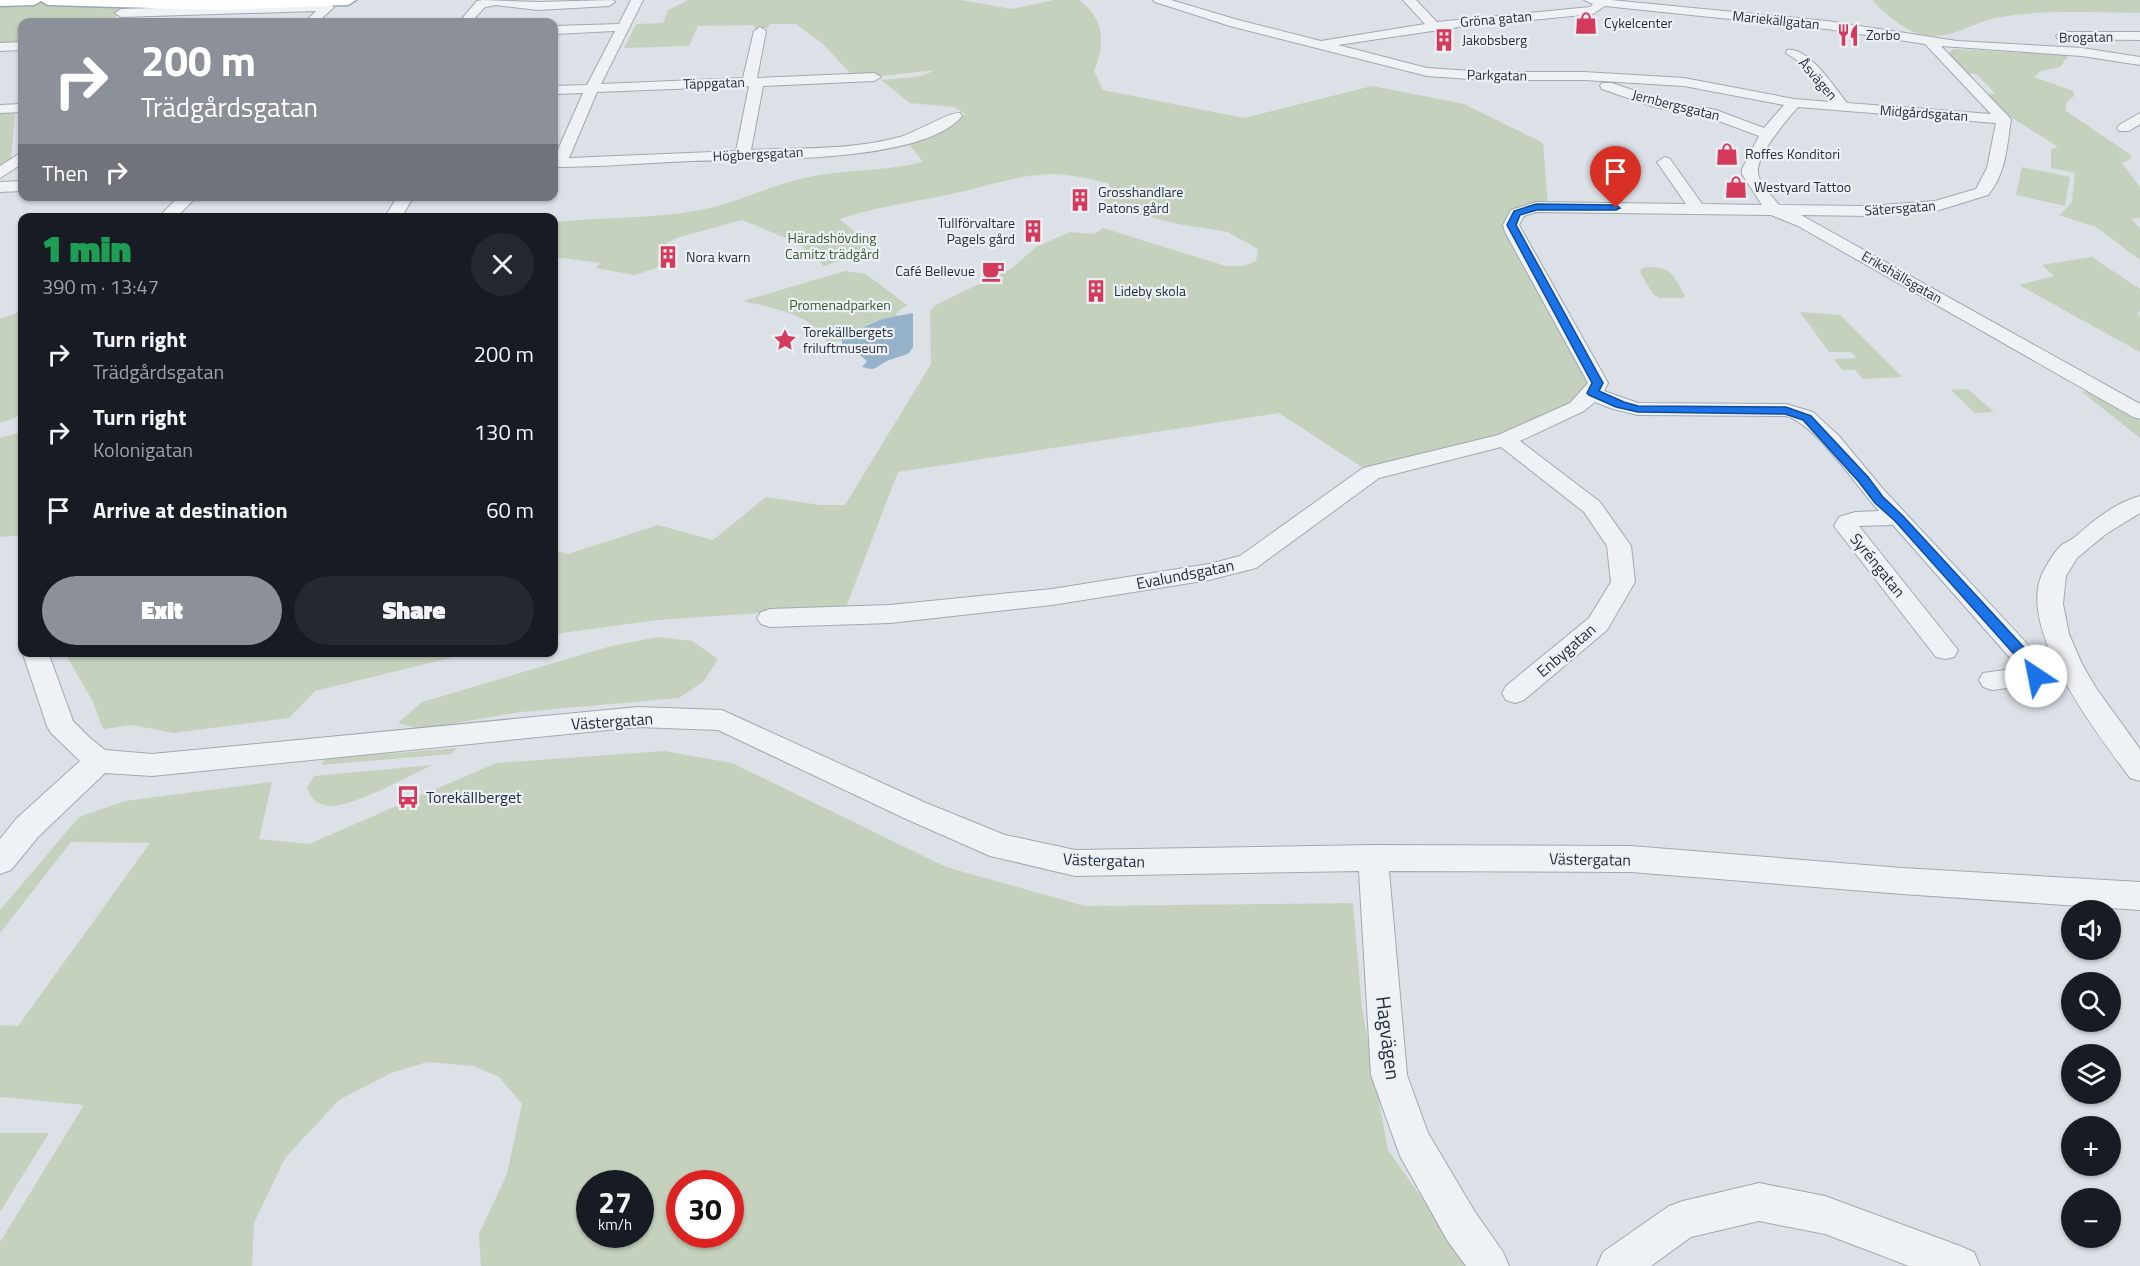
<!DOCTYPE html>
<meta charset="utf-8">
<style>
body{margin:0;font-family:"Titillium Web",sans-serif;background:#242831;color:#f1f3f6;height:100vh;display:flex;flex-direction:column;font-size:22px;white-space:nowrap}
*{box-sizing:border-box;margin:0}
p{font-size:20px;color:#9ea1a6}
.icon{flex:none;width:33px;height:33px;fill:none;stroke:currentColor;stroke-width:2;stroke-linecap:round;stroke-linejoin:round}
.map{position:relative;flex:1;overflow:hidden}
.details{position:absolute;left:18px;top:213px;width:540px;height:444px;display:flex;flex-direction:column;background:#171b24;border-radius:12px;box-shadow:0 2px 4px #0004}
.details>*{flex:none}
.hud{position:absolute;left:18px;top:18px;width:540px;height:183px;border-radius:12px;box-shadow:0 2px 4px #0004;background:#8c9099;color:#fff;overflow:hidden}
.tools{position:absolute;left:2061px;top:900px;display:grid;gap:12px}
.tools a{display:grid;place-items:center;width:60px;height:60px;border-radius:50%;background:#171b24;box-shadow:0 2px 4px #0004;font-size:30px}
.speed{position:absolute;left:576px;top:1170px;display:flex;gap:12px;font-size:30px;font-weight:700;text-align:center}
.speed>*{display:grid;place-content:center;width:78px;height:78px;border-radius:50%;background:#171b24;box-shadow:0 2px 4px #0004;line-height:1}
.speed small{font-size:15px;font-weight:400}
.speed .limit{border:9px solid #d22;background:#fff;color:#111}
.pin{position:absolute;display:grid;place-items:center;width:51px;height:51px;color:#fff;margin:-62px -26px;border-radius:50% 50% 50% 0;rotate:-45deg;box-shadow:0 0 6px #0007}
.pin .icon{rotate:45deg}
.me{position:absolute;width:66px;margin:-33px;rotate:326deg;stroke-linejoin:round;filter:drop-shadow(0 0 4px #0008)}
.turn{display:flex;align-items:center;gap:21px;height:126px;padding:0 24px;font-size:27px}
.turn .icon{width:78px;height:78px;stroke-width:2.5}
.turn b{display:block;font-size:42px;line-height:51px}
.then{display:flex;align-items:center;height:57px;padding:0 24px;background:#0003;gap:12px;font-size:22px}
.round{display:grid;place-items:center;flex:none;width:63px;height:63px;border-radius:32px;background:#242831}
.summary{display:flex;align-items:center;justify-content:space-between;height:102px;padding:0 24px}
h1{font-size:36px;font-weight:800;line-height:45px;color:#1e9e55}
.primary-button{display:flex;gap:12px;margin-top:auto;padding:12px 24px}
.primary-button a{flex:1;height:69px;border-radius:36px;background:#8c9099;color:#fff;font-size:24px;font-weight:800;line-height:69px;text-align:center}
.primary-button a+a{background:#242831;color:#f1f3f6}
ul{padding:0;list-style:none}
li{display:flex;align-items:center;gap:18px;height:78px;padding:0 24px}
li div{flex:1}
li b{display:block;font-size:22px}
li em{font-style:normal}
.map>svg:first-child{display:block}
</style>
<div class="map">
<svg width="2140" height="1266" viewBox="0 0 2140 1266">
<rect width="100%" height="100%" fill="#dce1e7"/>
<path fill="#c4d1bd" fill-rule="evenodd" d="M 689,0 L 961,0 L 1011,9 L 1054,0 L 1079,0 C 1104,18 1106,44 1094,71 L 1103,90 L 1244,118 L 1372,86 L 1464,104 L 1543,143 L 1548,207 L 1514,219 L 1598,383 L 1556,418 L 1371,473 L 1279,413 L 898,472 L 846,607 L 658,620 L 554,634 L 554,550 L 568,554 L 658,525 L 713,540 L 766,497 L 820,505 L 845,505 L 931,364 L 930,311 L 934,306 L 1012,268 L 1036,247 L 1070,232 L 1094,234 L 1103,228 L 1226,266 L 1243,266 L 1256,261 L 1258,249 L 1228,232 L 1178,224 L 1121,210 L 1103,202 L 1112,191 L 1108,183 C 1089,179 1069,173 1049,174 C 1012,176 978,189 942,196 C 907,203 872,208 839,219 L 869,243 L 865,245 L 872,250 L 824,266 L 803,247 L 793,241 L 742,220 L 676,238 L 660,247 L 662,254 L 657,258 L 660,262 L 656,268 L 635,275 L 595,268 L 601,263 L 554,257 L 554,222 C 602,217 652,219 700,210 C 735,204 766,187 800,179 C 839,169 882,172 923,162 L 908,143 L 955,125 L 965,114 L 954,107 L 910,103 L 881,80 C 897,78 922,79 934,70 L 883,76 L 851,74 L 823,44 L 796,24 L 770,24 L 767,28 L 756,29 L 753,25 L 698,26 L 689,46 L 624,48 L 636,24 L 663,23 L 668,10 Z
M 1872,0 L 2140,0 L 2140,13 C 2097,13 2038,9 1996,18 C 1967,24 1949,43 1916,33 C 1904,29 1880,10 1872,0 Z
M 0,2 L 48,2 L 128,6 L 110,22 L 22,22 L 22,43 L 0,44 Z
M 1953,49 L 2069,55 L 2060,67 L 2041,71 L 2034,77 L 2073,91 L 2074,96 L 2066,103 L 2066,111 L 2131,155 L 2131,159 L 2122,163 L 2140,187 L 2140,218 L 2132,219 L 2140,229 L 2140,260 L 2096,227 L 2059,215 L 2072,202 L 2075,173 L 2051,168 L 2051,149 L 2058,147 L 2006,114 L 1982,93 L 1996,94 L 1976,74 L 1961,73 L 1948,54 Z
M 0,113 L 15,113 L 11,161 L 0,167 Z
M 2022,167 L 2070,177 L 2065,206 L 2016,195 Z
M 2092,257 L 2140,289 L 2140,310 L 2138,313 L 2140,317 L 2140,352 L 2019,285 L 2054,276 L 2042,265 Z
M 1647,267 C 1673,267 1673,275 1685,296 L 1683,298 L 1660,298 L 1653,294 L 1640,272 L 1642,268 Z
M 845,271 L 866,274 L 907,305 L 896,313 L 897,317 C 883,317 869,323 856,330 L 856,336 L 843,338 L 841,341 L 827,342 C 812,313 771,308 743,301 Z
M 22,311 L 22,415 L 0,423 L 0,319 Z
M 1800,312 L 1840,315 L 1902,377 L 1863,379 L 1855,370 L 1842,370 L 1834,359 L 1857,358 L 1851,352 L 1829,352 Z
M 2097,388 L 2140,413 L 2140,438 L 2082,392 Z
M 1965,389 L 1970,391 L 1994,412 L 1975,413 L 1951,390 Z
M 22,432 L 22,535 L 0,537 L 0,438 Z
M 658,637 L 692,641 L 718,659 L 704,681 L 679,698 L 521,712 L 421,729 L 398,723 L 422,702 L 611,646 Z
M 65,653 L 470,653 L 315,691 L 289,718 L 174,733 L 132,725 L 103,729 L 93,702 Z
M 458,748 L 451,754 L 321,765 L 325,759 Z
M 664,751 L 732,763 L 946,867 L 1085,906 L 1353,903 L 1362,1009 L 1388,1150 L 1470,1266 L 481,1266 L 479,1234 L 507,1174 L 522,1104 L 499,1077 L 474,1066 L 427,1062 L 391,1073 L 339,1100 L 285,1158 L 254,1223 L 252,1266 L 0,1266 L 0,1242 L 84,1105 L 0,1097 L 0,1025 L 18,1026 L 150,843 L 71,842 L 0,933 L 0,910 L 79,817 L 125,801 L 272,782 L 259,839 L 309,844 L 496,763 ZM 590,1184 L 640,1184 L 640,1234 L 590,1234 ZM 680,1184 L 730,1184 L 730,1234 L 680,1234 Z
M 433,765 C 410,775 355,806 331,806 C 318,805 311,800 307,788 L 314,776 Z
M 0,1133 L 49,1133 L 0,1212 Z"/>
<path fill="#95b2c9" d="M 913,313 L 913,347 L 909,353 C 902,357 892,358 885,362 C 874,368 877,371 862,367 L 867,361 L 855,351 L 842,352 L 842,338 L 856,336 L 856,330 L 882,319 Z"/>
<g fill="none" stroke-linecap="round" stroke-linejoin="round">
<g stroke="#a1a8b1" stroke-width="2">
<path id="minor" d="M 483,0 L 538,2 L 613,0 L 615,2 L 609,6 L 538,10 L 496,5 L 485,7 L 471,22 L 459,22 L 477,1 Z
M 631,0 L 643,0 L 601,84 L 743,78 L 754,31 L 760,27 L 766,31 L 757,78 L 874,73 L 881,77 L 874,81 L 763,86 L 751,150 C 801,148 852,150 900,137 C 915,133 951,111 960,113 L 962,116 C 923,164 752,159 691,161 C 645,163 599,167 554,167 L 554,159 L 583,93 L 554,94 L 554,86 L 587,85 L 615,31 L 554,34 L 554,26 L 619,24 ZM 749,86 L 736,151 L 569,158 L 597,92 Z
M 1153,0 L 1171,0 L 1238,20 L 1321,41 L 1425,24 L 1403,0 L 1416,0 L 1437,22 L 1590,7 L 1593,4 L 1584,0 L 1611,0 L 1827,21 L 1957,41 L 2082,48 L 2140,57 L 2140,65 L 2082,56 L 1941,46 L 2011,119 C 2007,146 2006,174 1988,195 L 1936,211 L 1869,216 L 1801,215 L 2140,404 L 2140,419 L 2133,417 L 1798,226 L 1771,215 L 1537,212 L 1524,216 L 1519,225 L 1608,383 L 1604,391 L 1638,403 L 1786,404 L 1813,412 L 1839,436 L 1883,489 L 2046,664 L 2050,671 L 2045,683 L 1992,690 L 1983,687 L 1979,680 L 1983,673 L 2019,668 L 1893,525 L 1859,526 L 1958,650 L 1954,657 L 1945,659 L 1936,657 L 1834,526 L 1839,517 L 1855,512 L 1879,511 C 1856,486 1817,425 1786,416 L 1638,415 L 1613,409 L 1595,402 L 1584,411 L 1520,441 L 1600,502 L 1631,546 L 1635,582 L 1607,630 L 1524,700 L 1515,703 L 1506,700 L 1502,693 L 1506,686 L 1589,618 L 1611,582 L 1607,546 L 1584,512 L 1501,447 L 1379,478 L 1256,568 L 1209,580 L 1052,605 L 890,623 L 770,627 L 761,624 L 757,618 L 761,612 L 770,609 L 890,605 L 1052,589 L 1209,564 L 1240,556 L 1363,468 L 1498,435 L 1570,403 L 1588,383 L 1505,232 L 1503,225 L 1511,210 L 1536,202 L 1686,204 L 1657,162 L 1665,157 L 1670,159 L 1702,204 L 1762,205 L 1742,174 L 1742,169 L 1759,136 L 1708,117 L 1654,107 L 1602,89 L 1600,86 L 1602,83 L 1612,83 L 1662,100 L 1716,110 L 1764,128 L 1784,105 L 1684,86 L 1584,80 L 1485,80 L 1427,76 L 1230,26 L 1155,2 ZM 1605,6 L 1827,29 L 1925,44 L 1991,114 L 1847,103 C 1835,88 1808,46 1787,50 L 1786,53 L 1798,61 L 1831,102 L 1794,99 L 1684,78 L 1584,72 L 1485,72 L 1427,68 L 1338,45 L 1459,27 L 1593,14 ZM 1798,107 L 1996,123 L 1987,168 L 1976,189 L 1935,201 L 1869,206 L 1779,205 C 1772,196 1759,184 1758,173 C 1756,155 1786,121 1798,107 Z
M 328,3 L 334,7 L 318,22 L 305,22 L 316,11 L 121,17 L 115,13 L 121,9 Z
M 2062,32 L 2140,32 L 2140,40 L 2058,39 L 2056,36 Z
M 22,42 L 22,50 L 0,51 L 0,43 Z
M 22,104 L 22,112 L 0,113 L 0,105 Z
M 2140,113 L 2140,124 L 2129,131 L 2119,131 L 2117,128 L 2119,125 Z
M 22,152 L 22,164 L 0,178 L 0,166 Z
M 22,181 L 22,191 L 0,192 L 0,182 Z
M 179,196 L 197,196 L 176,218 L 158,218 Z
M 398,196 L 414,196 L 401,218 L 384,218 Z
M 2140,496 L 2140,513 L 2106,534 L 2077,558 L 2066,576 L 2063,604 L 2069,634 L 2082,664 L 2096,688 L 2140,749 L 2140,781 L 2130,778 C 2098,734 2017,631 2042,574 C 2046,566 2055,550 2063,544 C 2067,542 2071,540 2075,537 C 2093,521 2116,502 2140,496 Z
M 22,651 L 48,652 L 73,721 L 89,737 L 105,750 L 152,754 L 638,707 L 722,710 L 926,803 L 1005,835 L 1075,850 L 1373,845 L 1631,846 L 1902,868 L 2140,882 L 2140,910 L 1902,894 L 1631,872 L 1389,871 L 1407,1075 L 1428,1133 L 1475,1212 L 1503,1252 L 1509,1266 L 1466,1266 L 1447,1240 L 1400,1156 L 1371,1075 L 1359,871 L 1075,876 L 990,856 L 906,819 L 718,730 L 638,727 L 152,776 L 105,773 L 38,837 L 11,870 L 0,874 L 0,839 L 16,819 L 80,761 L 51,733 L 47,726 Z
M 1759,1183 L 1825,1196 L 1960,1246 L 1974,1252 L 1980,1266 L 1909,1266 L 1825,1234 L 1759,1221 L 1691,1237 L 1651,1266 L 1597,1266 L 1603,1252 L 1669,1206 L 1683,1201 Z"/>
</g>
<g stroke="#9ba7b3" stroke-width="3">
<path id="major" d="M 0,0 L 356,0 L 348,5 L 223,10 L 48,5 L 41,1 L 34,5 L 0,6 Z"/>
</g>
<use href="#minor" fill="#eff2f5" fill-rule="evenodd"/>
<use href="#major" fill="#fff" fill-rule="evenodd"/>
</g>
<path fill="#1a73e8" stroke="#114b97" stroke-width="1.5" d="M 1536,204 L 1616,205 L 1620,208 L 1616,210 L 1537,210 L 1520,215 L 1516,225 L 1603,383 L 1599,391 L 1624,402 L 1638,406 L 1786,407 L 1811,416 L 1868,477 L 1883,497 L 1903,516 L 2042,667 L 2044,671 L 2041,679 L 2031,679 L 2030,672 L 1895,521 L 1875,503 L 1859,482 L 1803,420 L 1785,414 L 1638,412 L 1616,407 L 1589,395 L 1587,393 L 1592,383 L 1507,225 L 1514,211 Z"/>
<defs>
<g id="shop-bare" transform="scale(1.8)"><path d="M-5-2.5h2.3a2.7 3.5 0 0 1 5.4 0H5L5.5 6h-11ZM-1.5-2.5h3a1.5 2.3 0 0 0-3 0Z" fill="#d33a5c" stroke="#ecf0f5" stroke-width="2.5" paint-order="stroke"/></g>
<g id="restaurant-bare" transform="scale(1.8)"><path d="M-5-6h1v4h1v-4h1v4h1v-4h1v5L-1.5 .5V6h-2V.5L-5-1ZM5-6V6H3V1.5H1.5Q1.5-4 5-6Z" fill="#d33a5c" stroke="#ecf0f5" stroke-width="2.5" paint-order="stroke"/></g>
<g id="building-bare" transform="scale(1.8)"><path d="M-4-6H4V6H1V3H-1V6H-4ZM-2.5-4.3h1.7v1.8h-1.7ZM.8-4.3h1.7v1.8H.8ZM-2.5-1h1.7V.8h-1.7ZM.8-1h1.7V.8H.8Z" fill="#d33a5c" stroke="#ecf0f5" stroke-width="2.5" paint-order="stroke"/></g>
<g id="cafe-bare" transform="scale(1.8)"><path d="M-5.5-4.5H6V0H3Q3 3.5 0 3.5H-2.5Q-5.5 3.5-5.5 0ZM3-3.2v2h1.7v-2ZM-6 4.5H4V6H-6Z" fill="#d33a5c" stroke="#ecf0f5" stroke-width="2.5" paint-order="stroke"/></g>
<g id="sight-bare" transform="scale(1.8)"><path d="M0-6L1.8-2.2L6-1.7L2.9 1.2L3.7 5.4L0 3.3L-3.7 5.4L-2.9 1.2L-6-1.7L-1.8-2.2Z" fill="#d33a5c" stroke="#ecf0f5" stroke-width="2.5" paint-order="stroke"/></g>
<g id="bus-bare" transform="scale(1.8)"><path d="M-5-6H5V4H4V6H2V4H-2V6H-4V4H-5ZM-3.5-4V0h7V-4ZM-3.5 1.2v1.5H-2V1.2ZM2 1.2v1.5H3.5V1.2Z" fill="#d33a5c" stroke="#ecf0f5" stroke-width="2.5" paint-order="stroke"/></g>
</defs>
<g fill-rule="evenodd">
<use href="#shop-bare" x="1586" y="23"/>
<use href="#restaurant-bare" x="1848" y="35"/>
<use href="#building-bare" x="1444" y="40"/>
<use href="#shop-bare" x="1727" y="154"/>
<use href="#shop-bare" x="1736" y="187"/>
<use href="#building-bare" x="1080" y="200"/>
<use href="#building-bare" x="1033" y="231"/>
<use href="#building-bare" x="668" y="257"/>
<use href="#cafe-bare" x="993" y="271"/>
<use href="#building-bare" x="1096" y="291"/>
<use href="#sight-bare" x="785" y="340"/>
<use href="#bus-bare" x="408" y="797"/>
</g>
<g text-anchor="middle" stroke-width="4.5" stroke-linejoin="round" paint-order="stroke">
<g font-size="14" fill="#25303e" stroke="#ecf0f5">
<text transform="translate(1496 19) rotate(-5)" y="5">Gröna gatan</text>
<text transform="translate(1776 20) rotate(6)" y="5">Mariekällgatan</text>
<text transform="translate(2086 37) rotate(-1)" y="5">Brogatan</text>
<text transform="translate(1497 75) rotate(1)" y="5">Parkgatan</text>
<text transform="translate(1818 79) rotate(49)" y="5">Åsvägen</text>
<text transform="translate(714 83) rotate(-2)" y="5">Täppgatan</text>
<text transform="translate(1676 105) rotate(14)" y="5">Jernbergsgatan</text>
<text transform="translate(1924 113) rotate(4)" y="5">Midgårdsgatan</text>
<text transform="translate(758 154) rotate(-3)" y="5">Högbergsgatan</text>
<text transform="translate(1900 208) rotate(-4)" y="5">Sätersgatan</text>
<text transform="translate(1902 277) rotate(30)" y="5">Erikshällsgatan</text>
</g>
<g font-size="14" fill="#25303e" stroke="#ecf0f5" text-anchor="start">
<text x="1604" y="28">Cykelcenter</text>
<text x="1866" y="40">Zorbo</text>
<text x="1462" y="45">Jakobsberg</text>
<text x="1745" y="159">Roffes Konditori</text>
<text x="1754" y="192">Westyard Tattoo</text>
<text x="1098" y="197">Grosshandlare<tspan x="1098" dy="16">Patons gård</tspan></text>
<text x="1015" y="228" text-anchor="end">Tullförvaltare<tspan x="1015" dy="16">Pagels gård</tspan></text>
<text x="686" y="262">Nora kvarn</text>
<text x="975" y="276" text-anchor="end">Café Bellevue</text>
<text x="1114" y="296">Lideby skola</text>
<text x="803" y="337">Torekällbergets<tspan x="803" dy="16">friluftmuseum</tspan></text>
</g>
<g font-size="14" fill="#3d5a32" stroke="#ecf0f5">
<text x="832" y="243">Häradshövding<tspan x="832" dy="16">Camitz trädgård</tspan></text>
<text x="840" y="310">Promenadparken</text>
</g>
<g font-size="16" fill="#25303e" stroke="#ecf0f5">
<text transform="translate(1878 565) rotate(51)" y="6">Syréngatan</text>
<text transform="translate(1185 574) rotate(-11)" y="6">Evalundsgatan</text>
<text transform="translate(1566 650) rotate(-41)" y="6">Enbygatan</text>
<text transform="translate(612 721) rotate(-4)" y="6">Västergatan</text>
<text transform="translate(1590 859) rotate(1)" y="6">Västergatan</text>
<text transform="translate(1104 860) rotate(2)" y="6">Västergatan</text>
</g>
<g font-size="16" fill="#25303e" stroke="#ecf0f5" text-anchor="start">
<text x="426" y="803">Torekällberget</text>
</g>
<g font-size="20" fill="#25303e" stroke="#ecf0f5">
<text transform="translate(1388 1038) rotate(83)" y="7">Hagvägen</text>
</g>
</g>
</svg>
<div class="tools">
<a><svg class="icon" aria-label="sound" viewBox="0 0 24 24"><path d="M4 9h4l5-4v14l-5-4H4zM17 9q2 3 0 6"/></svg></a>
<a><svg class="icon" aria-label="search" viewBox="0 0 24 24"><circle cx="10" cy="10" r="6"/><path d="M15 15l6 6"/></svg></a>
<a><svg class="icon" aria-label="layers" viewBox="0 0 24 24"><path d="M12 4l9 5-9 5-9-5zM3 14l9 5 9-5"/></svg></a>
<a>+</a>
<a>−</a>
</div>
<div class="speed"><div>27<small>km/h</small></div><div class="limit">30</div></div>
<div class="pin" style="left:1616px;top:208px;background:#d93025"><svg class="icon" aria-label="arrive" viewBox="0 0 24 24"><path d="M6 21V4h12l-3 4 3 4H6"/></svg></div>
<svg class="me" style="left:2036px;top:676px" viewBox="-20 -20 40 40"><circle r="19" fill="#fff"/><path d="M0-13L10 11 0 6-10 11z" fill="#1a73e8"/></svg>
<div class="hud">
<div class="turn"><svg class="icon" aria-label="right" viewBox="0 0 24 24"><path d="M7 20v-9h11M14 6l5 5-5 5"/></svg><div><b>200 m</b>Trädgårdsgatan</div></div>
<div class="then">Then<svg class="icon" aria-label="right" viewBox="0 0 24 24"><path d="M7 20v-9h11M14 6l5 5-5 5"/></svg></div>
</div>
<section class="details">
<div class="summary"><div><h1>1 min</h1><p>390 m · 13:47</p></div><a class="round"><svg class="icon" aria-label="close" viewBox="0 0 24 24"><path d="M6 6l12 12M18 6L6 18"/></svg></a></div>
<ul>
<li><svg class="icon" aria-label="right" viewBox="0 0 24 24"><path d="M7 20v-9h11M14 6l5 5-5 5"/></svg><div><b>Turn right</b><p>Trädgårdsgatan</p></div><em>200 m</em></li>
<li><svg class="icon" aria-label="right" viewBox="0 0 24 24"><path d="M7 20v-9h11M14 6l5 5-5 5"/></svg><div><b>Turn right</b><p>Kolonigatan</p></div><em>130 m</em></li>
<li><svg class="icon" aria-label="arrive" viewBox="0 0 24 24"><path d="M6 21V4h12l-3 4 3 4H6"/></svg><div><b>Arrive at destination</b></div><em>60 m</em></li>
</ul>
<div class="primary-button"><a>Exit</a><a>Share</a></div>
</section>
</div>
